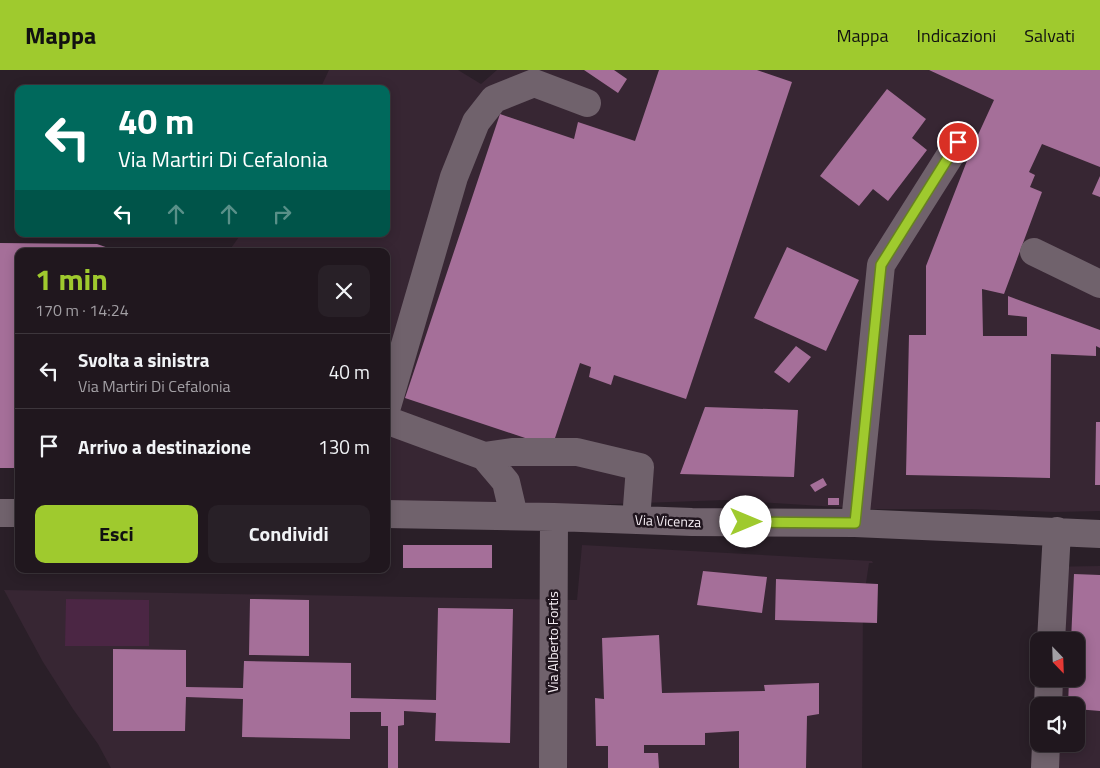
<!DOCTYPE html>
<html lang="it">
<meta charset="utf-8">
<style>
body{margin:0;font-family:"Titillium Web",sans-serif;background:#282027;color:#f1f3f6;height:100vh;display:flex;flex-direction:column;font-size:19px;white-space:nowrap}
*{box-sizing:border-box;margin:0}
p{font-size:16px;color:#a29fa4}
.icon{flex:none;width:28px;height:28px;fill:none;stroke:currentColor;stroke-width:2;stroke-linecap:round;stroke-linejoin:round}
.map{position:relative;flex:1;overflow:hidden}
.sheet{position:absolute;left:15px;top:178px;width:375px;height:325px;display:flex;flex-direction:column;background:#20171e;border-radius:10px;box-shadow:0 2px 12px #0003,0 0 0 1px #3d363c}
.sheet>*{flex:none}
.guide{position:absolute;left:15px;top:15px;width:375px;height:152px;border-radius:10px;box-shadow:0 2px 12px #0003,0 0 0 1px #3d363c;background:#00695c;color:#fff;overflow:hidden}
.needle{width:32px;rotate:157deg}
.fabs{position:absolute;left:1030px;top:562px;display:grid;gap:10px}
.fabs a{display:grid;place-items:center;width:55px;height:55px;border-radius:10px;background:#20171e;box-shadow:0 2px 12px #0003,0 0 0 1px #3d363c;font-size:25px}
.pin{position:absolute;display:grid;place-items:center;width:42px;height:42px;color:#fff;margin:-21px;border:2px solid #fff;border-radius:50%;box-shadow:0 1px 5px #0007}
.me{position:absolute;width:55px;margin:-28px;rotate:90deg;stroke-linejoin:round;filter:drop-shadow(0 0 4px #0008)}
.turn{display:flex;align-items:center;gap:18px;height:105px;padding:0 20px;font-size:22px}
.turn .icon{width:65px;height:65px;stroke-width:2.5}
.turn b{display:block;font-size:35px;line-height:42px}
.lanes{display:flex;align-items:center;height:48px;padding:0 20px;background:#0003;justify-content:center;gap:25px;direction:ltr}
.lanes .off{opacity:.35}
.round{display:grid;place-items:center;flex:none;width:52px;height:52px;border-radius:10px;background:#282027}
.head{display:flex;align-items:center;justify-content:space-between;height:85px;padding:0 20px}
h1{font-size:30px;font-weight:700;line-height:38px;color:#9fca2e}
.action{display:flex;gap:10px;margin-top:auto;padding:10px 20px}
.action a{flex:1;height:58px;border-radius:10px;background:#9fca2e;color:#111;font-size:20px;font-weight:700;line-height:58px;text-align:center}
.action a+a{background:#282027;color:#f1f3f6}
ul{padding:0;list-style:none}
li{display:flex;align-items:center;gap:15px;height:75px;padding:0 20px;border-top:1px solid #3d363c}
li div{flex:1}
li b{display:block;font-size:19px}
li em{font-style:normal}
header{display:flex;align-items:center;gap:30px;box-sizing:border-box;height:70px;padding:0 25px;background:#9fca2e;color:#111}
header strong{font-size:24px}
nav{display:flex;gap:28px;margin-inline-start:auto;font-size:18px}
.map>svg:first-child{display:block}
</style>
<header>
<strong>Mappa</strong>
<nav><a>Mappa</a><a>Indicazioni</a><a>Salvati</a></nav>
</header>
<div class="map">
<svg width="1100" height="698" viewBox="0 0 1100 698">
<rect width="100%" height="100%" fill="#2a1f28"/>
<path fill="#372633" d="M 329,0 L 458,0 L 481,14 L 497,0 L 1100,0 L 1100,441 L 1055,442 L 971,439 L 869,439 L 726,430 L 386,442 L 386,181 L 229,181 L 241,164 L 386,164 L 386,19 L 320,19 Z
M 582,475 L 872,491 L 873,493 L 869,493 L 863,533 L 862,698 L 111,698 L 98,674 L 73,639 L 43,592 L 4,520 L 577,530 Z
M 1100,496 L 1100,698 L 1039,698 L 1040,674 L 1076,674 L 1076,636 L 1041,636 L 1042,609 L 1076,609 L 1076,571 L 1044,571 L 1043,497 Z"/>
<path fill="#4b2644" d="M 66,529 L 149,530 L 149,576 L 65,576 Z"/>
<path fill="#a56f99" d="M 584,0 L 614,0 L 627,9 L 618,23 Z
M 659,0 L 757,0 L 792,12 L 686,329 L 614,305 L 611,315 L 589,307 L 591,297 L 580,293 L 552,377 L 405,328 L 500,44 L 574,69 L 578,52 L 635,71 Z
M 929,0 L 1100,0 L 1100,97 L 1042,74 L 1029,102 L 1035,105 L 1030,117 L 1042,122 L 1004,224 L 982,219 L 983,266 L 1027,266 L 1027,247 L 1008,245 L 1008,226 L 1100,260 L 1100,278 L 1096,276 L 1096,286 L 1051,284 L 1050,408 L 906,405 L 909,265 L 926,265 L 926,196 L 972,78 L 994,30 Z
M 887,19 L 926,49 L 912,68 L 927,80 L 888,131 L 873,119 L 859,136 L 820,106 Z
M 1100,106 L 1100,127 L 1092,124 Z
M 0,173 L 97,174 L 117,181 L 19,181 L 19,398 L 0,398 Z
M 787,177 L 859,210 L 826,281 L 754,248 Z
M 386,218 L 391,220 L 387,237 L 386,236 Z
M 796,276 L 811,287 L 789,313 L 774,302 Z
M 705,337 L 798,340 L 794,407 L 680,404 Z
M 1096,352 L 1100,352 L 1100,415 L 1095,415 Z
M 823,408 L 827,415 L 815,422 L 810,415 Z
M 828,428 L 839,428 L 839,435 L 828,435 Z
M 403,475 L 492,475 L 492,498 L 403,498 Z
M 703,501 L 767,507 L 762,543 L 697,535 Z
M 1074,504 L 1100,505 L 1100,641 L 1076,639 L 1076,636 L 1068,636 L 1069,609 L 1076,609 L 1076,571 L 1071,571 Z
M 776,509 L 878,514 L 877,553 L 775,550 Z
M 250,529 L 309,530 L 309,586 L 249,585 Z
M 438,538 L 513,539 L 510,673 L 435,671 L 436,643 L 404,641 L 404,655 L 398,656 L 398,698 L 388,698 L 388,656 L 381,656 L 381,642 L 350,642 L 350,669 L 242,667 L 243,629 L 186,627 L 185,661 L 113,661 L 113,579 L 186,580 L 186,617 L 243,618 L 244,591 L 351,593 L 351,628 L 436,630 Z
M 659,565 L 662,623 L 765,621 L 764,615 L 819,613 L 819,644 L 807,646 L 806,698 L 739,698 L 739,661 L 705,663 L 705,675 L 644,675 L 644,683 L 658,683 L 659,698 L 608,698 L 608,676 L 596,676 L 595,628 L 604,629 L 602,568 Z"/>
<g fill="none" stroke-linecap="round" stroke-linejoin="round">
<path stroke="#70626c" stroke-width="28" d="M 1034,182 L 1100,214
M 386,340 L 454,107 L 476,52 L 494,29 L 534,13 L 587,33
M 386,350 L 484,386 L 506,412 L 514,446
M 484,386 L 512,382 L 577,382 L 640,397 L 636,450
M 0,443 L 19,443
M 386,444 L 554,447 L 692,452 L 855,453 L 1100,464
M 855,453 L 881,195 L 958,73
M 1051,571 L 1057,461
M 1048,636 L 1049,609
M 553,698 L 554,447
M 1045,698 L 1046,674"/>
</g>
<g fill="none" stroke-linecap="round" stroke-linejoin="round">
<g stroke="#67831e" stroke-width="12">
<path id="route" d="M 746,452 L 855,453 L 881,195 L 958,72"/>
</g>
<use href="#route" stroke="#9fca2e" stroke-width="9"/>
</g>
<g text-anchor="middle" stroke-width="5" stroke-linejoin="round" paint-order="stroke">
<g font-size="14" fill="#f4ecf2" stroke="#20151e">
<text transform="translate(668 451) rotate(2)" y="5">Via Vicenza</text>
<text transform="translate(553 572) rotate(-90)" y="5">Via Alberto Fortis</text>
</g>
</g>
</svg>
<div class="fabs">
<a><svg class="needle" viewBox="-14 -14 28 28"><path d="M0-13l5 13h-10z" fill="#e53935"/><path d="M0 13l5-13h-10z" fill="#a29fa4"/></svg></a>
<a><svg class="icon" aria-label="sound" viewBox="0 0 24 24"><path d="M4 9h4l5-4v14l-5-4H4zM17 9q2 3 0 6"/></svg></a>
</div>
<div class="pin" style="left:958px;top:72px;background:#d93025"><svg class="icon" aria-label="arrive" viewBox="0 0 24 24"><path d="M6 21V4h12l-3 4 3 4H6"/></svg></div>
<svg class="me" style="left:746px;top:452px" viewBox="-20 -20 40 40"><circle r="19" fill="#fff"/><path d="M0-13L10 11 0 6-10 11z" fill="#9fca2e"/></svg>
<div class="guide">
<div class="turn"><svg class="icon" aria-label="left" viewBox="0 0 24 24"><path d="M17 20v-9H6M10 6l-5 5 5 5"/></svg><div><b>40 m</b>Via Martiri Di Cefalonia</div></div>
<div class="lanes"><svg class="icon" aria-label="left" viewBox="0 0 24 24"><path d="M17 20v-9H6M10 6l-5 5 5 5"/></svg><svg class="icon off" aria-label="ahead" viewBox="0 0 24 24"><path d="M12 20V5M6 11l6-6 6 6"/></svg><svg class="icon off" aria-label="ahead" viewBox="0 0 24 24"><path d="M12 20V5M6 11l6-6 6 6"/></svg><svg class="icon off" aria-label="right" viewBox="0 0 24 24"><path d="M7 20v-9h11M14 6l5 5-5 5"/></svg></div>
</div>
<section class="sheet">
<div class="head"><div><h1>1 min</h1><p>170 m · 14:24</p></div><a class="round"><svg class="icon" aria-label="close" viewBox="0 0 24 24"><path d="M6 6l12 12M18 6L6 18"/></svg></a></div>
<ul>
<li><svg class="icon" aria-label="left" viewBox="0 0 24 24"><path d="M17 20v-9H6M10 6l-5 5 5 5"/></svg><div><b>Svolta a sinistra</b><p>Via Martiri Di Cefalonia</p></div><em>40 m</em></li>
<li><svg class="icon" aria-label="arrive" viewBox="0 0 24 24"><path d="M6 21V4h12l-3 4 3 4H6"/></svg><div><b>Arrivo a destinazione</b></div><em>130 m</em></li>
</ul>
<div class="action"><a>Esci</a><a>Condividi</a></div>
</section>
</div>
